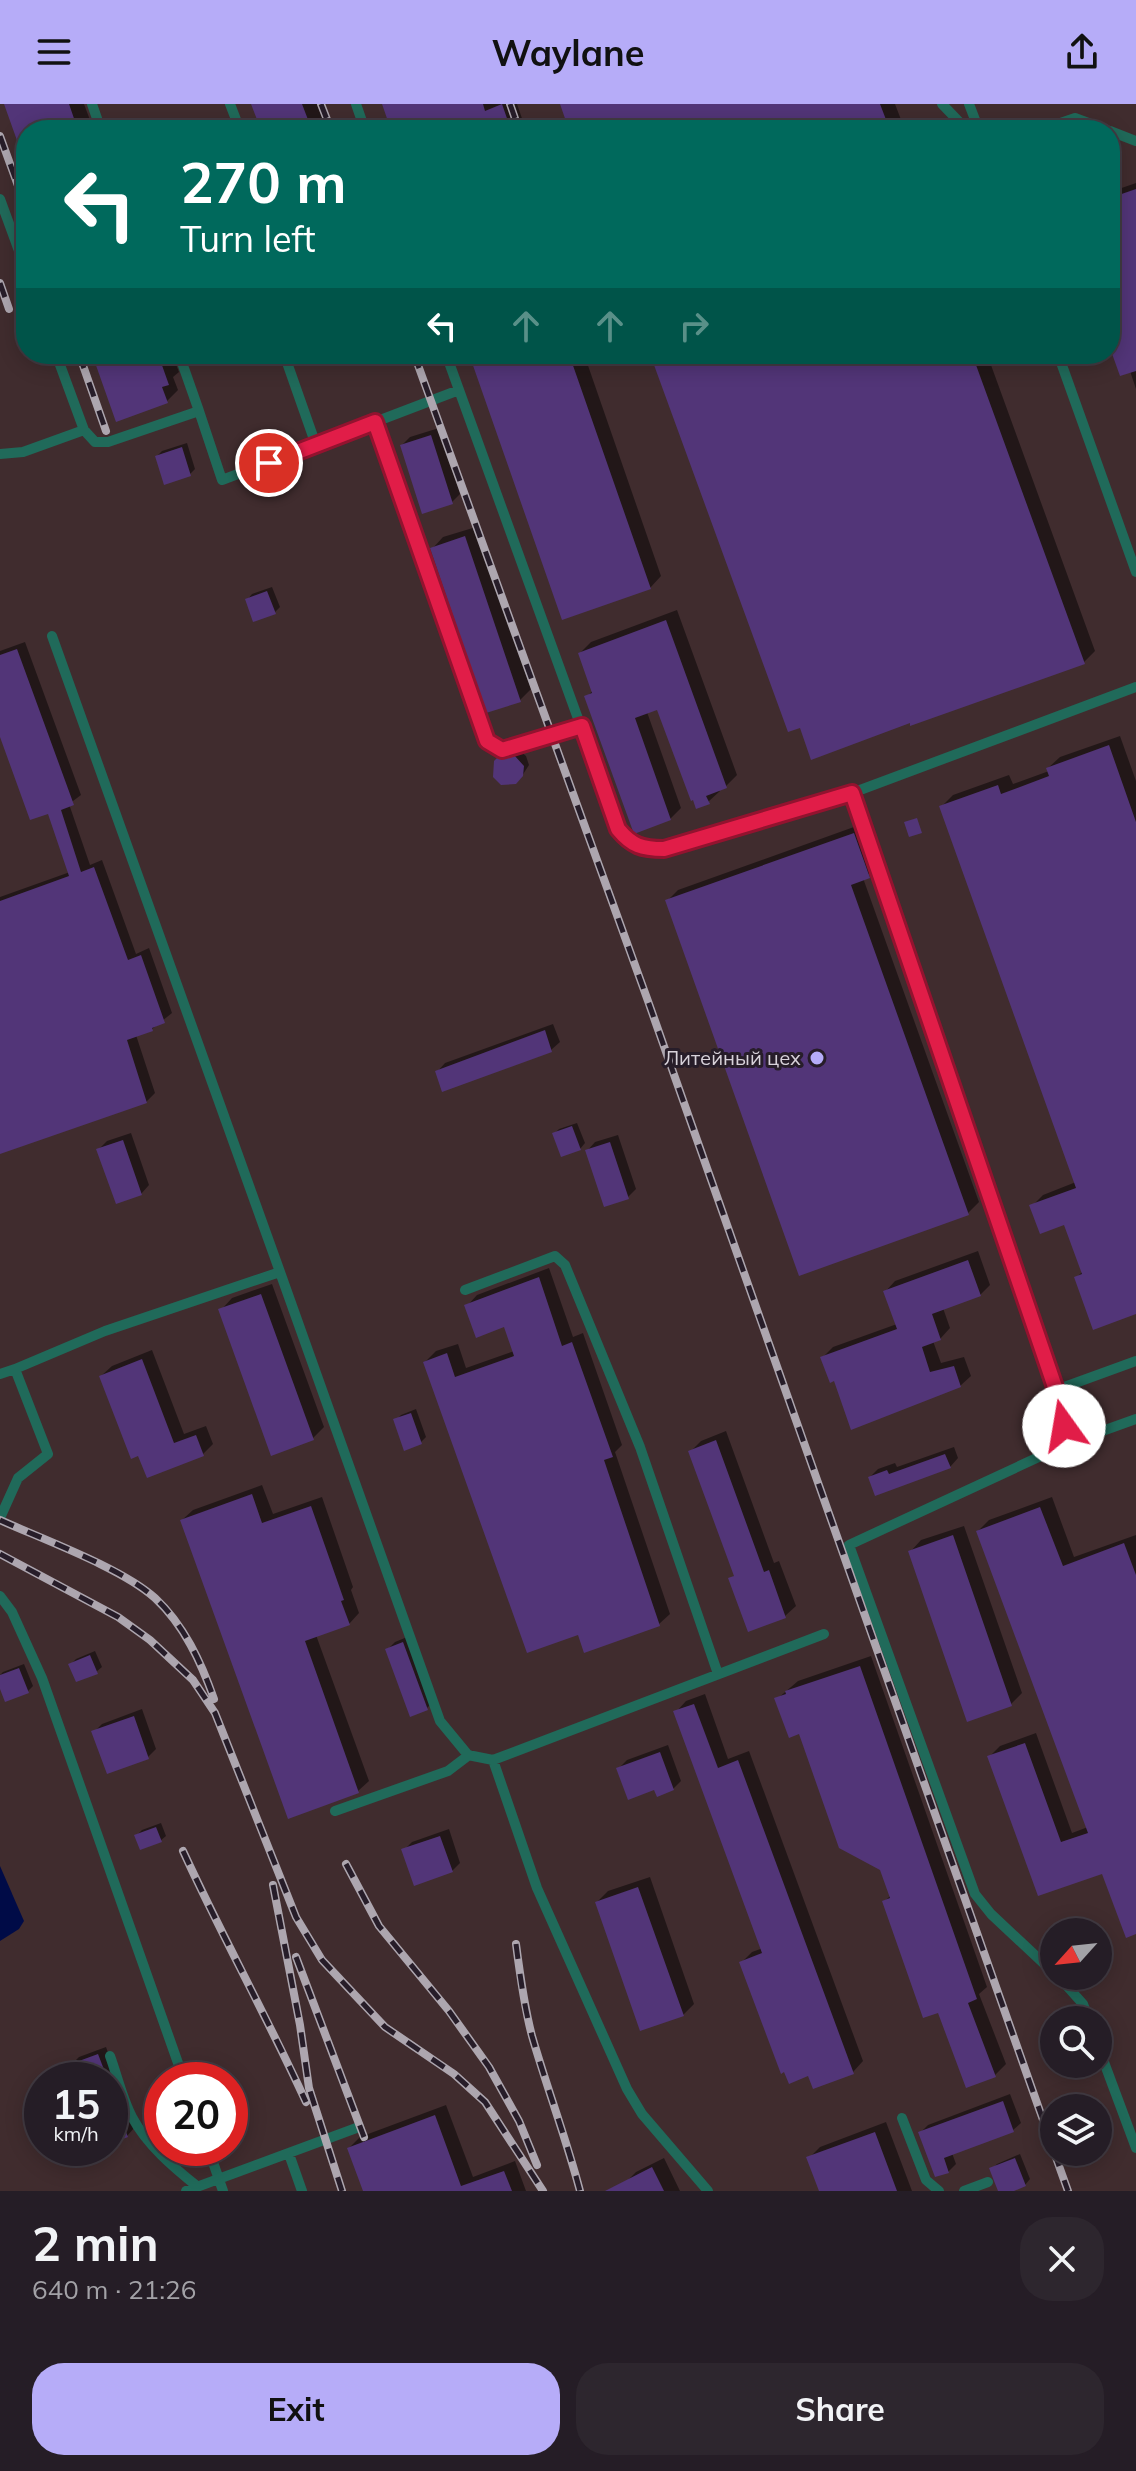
<!DOCTYPE html>
<meta charset="utf-8">
<style>
body{margin:0;font-family:Mulish,sans-serif;background:#2d262e;color:#f1f3f6;height:100vh;display:flex;flex-direction:column;font-size:30px;white-space:nowrap}
*{box-sizing:border-box;margin:0}
p{font-size:26px;color:#a3a2a7}
.icon{flex:none;width:44px;height:44px;fill:none;stroke:currentColor;stroke-width:2;stroke-linecap:round;stroke-linejoin:round}
.map{position:relative;height:2087px;overflow:hidden}
.side{display:flex;flex-direction:column;background:#251d26;flex:1}
.side>*{flex:none}
.banner{position:absolute;left:16px;top:16px;width:1104px;height:244px;border-radius:32px;box-shadow:0 4px 20px #0003,0 0 0 2px #423b43;background:#00695c;color:#fff;overflow:hidden}
.needle{width:52px;rotate:243deg}
.buttons{position:absolute;left:1040px;top:1814px;display:grid;gap:16px}
.buttons a{display:grid;place-items:center;width:72px;height:72px;border-radius:50%;background:#251d26;box-shadow:0 4px 20px #0003,0 0 0 2px #423b43;font-size:40px}
.speed{position:absolute;left:24px;top:1958px;display:flex;gap:16px;font-size:40px;font-weight:700;text-align:center}
.speed>*{display:grid;place-content:center;width:104px;height:104px;border-radius:50%;background:#251d26;box-shadow:0 4px 20px #0003,0 0 0 2px #423b43;line-height:1}
.speed small{font-size:20px;font-weight:400}
.speed .limit{border:12px solid #d22;background:#fff;color:#111}
.pin{position:absolute;display:grid;place-items:center;width:68px;height:68px;color:#fff;margin:-34px;border:4px solid #fff;border-radius:50%;box-shadow:0 2px 8px #0007}
.me{position:absolute;width:88px;margin:-44px;rotate:347deg;stroke-linejoin:round;filter:drop-shadow(0 0 6px #0008)}
.turn{display:flex;align-items:center;gap:28px;height:168px;padding:0 32px;font-size:36px}
.turn .icon{width:104px;height:104px;stroke-width:2.5}
.turn b{display:block;font-size:56px;line-height:68px}
.lanes{display:flex;align-items:center;height:76px;padding:0 32px;background:#0003;justify-content:center;gap:40px;direction:ltr}
.lanes .off{opacity:.35}
.round{display:grid;place-items:center;flex:none;width:84px;height:84px;border-radius:32px;background:#2d262e}
.overview{display:flex;align-items:center;justify-content:space-between;height:136px;padding:0 32px}
h1{font-size:48px;font-weight:700;line-height:60px}
.cta{display:flex;gap:16px;margin-top:auto;padding:16px 32px}
.cta a{flex:1;height:92px;border-radius:32px;background:#b6acf8;color:#111;font-size:32px;font-weight:700;line-height:92px;text-align:center}
.cta a+a{background:#2d262e;color:#f1f3f6}
header{display:flex;justify-content:space-between;align-items:center;height:104px;padding:0 32px;background:#b6acf8;color:#111;font-size:36px;font-weight:700}
.map>svg:first-child{display:block}
</style>
<header><svg class="icon" aria-label="menu" viewBox="0 0 24 24"><path d="M4 6h16M4 12h16M4 18h16"/></svg>Waylane<svg class="icon" aria-label="share" viewBox="0 0 24 24"><path d="M12 15V3M7 8l5-5 5 5M5 13v7h14v-7"/></svg></header>
<div class="map">
<svg width="1136" height="2087" viewBox="0 0 1136 2087">
<rect width="100%" height="100%" fill="#312733"/>
<path fill="#402c2e" fill-rule="evenodd" d="M 0,0 L 1136,0 L 1136,2087 L 0,2087 ZM 26,26 L 1110,26 L 1110,250 L 26,250 ZM 1054,1828 L 1098,1828 L 1098,1872 L 1054,1872 ZM 1054,1916 L 1098,1916 L 1098,1960 L 1054,1960 ZM 42,1976 L 110,1976 L 110,2044 L 42,2044 ZM 162,1976 L 230,1976 L 230,2044 L 162,2044 ZM 1054,2004 L 1098,2004 L 1098,2048 L 1054,2048 Z"/>
<path fill="#000b47" d="M 0,1762 L 24,1817 L 19,1825 L 0,1837 Z"/>
<path fill="#0007" d="M 6,0 L 84,0 L 90,16 L 79,26 L 26,26 L 26,46 L 23,47 Z
M 253,0 L 317,0 L 327,26 L 263,26 Z
M 386,0 L 517,0 L 526,26 L 394,26 Z
M 562,0 L 895,0 L 905,26 L 571,26 Z
M 1136,79 L 1136,285 L 1130,267 L 1110,238 L 1110,88 Z
M 94,250 L 172,250 L 179,268 L 173,273 L 178,286 L 167,297 Z
M 471,250 L 584,250 L 661,472 L 650,484 Z
M 652,250 L 987,250 L 1095,547 L 1084,558 Z
M 439,324 L 460,390 L 452,398 L 402,341 L 410,333 Z
M 187,339 L 195,365 L 190,370 L 157,352 L 162,347 Z
M 476,423 L 531,585 L 520,596 L 432,445 L 443,433 Z
M 272,483 L 280,503 L 275,508 L 247,496 L 252,490 Z
M 677,506 L 737,671 L 726,682 L 719,685 L 720,687 L 708,698 L 659,604 L 647,608 L 681,704 L 670,715 L 587,593 L 593,586 L 580,549 L 591,538 Z
M 25,538 L 81,691 L 69,700 L 90,761 L 102,756 L 136,850 L 149,844 L 172,909 L 152,925 L 136,931 L 155,989 L 146,998 L 0,1048 L 0,793 L 70,768 L 49,708 L 0,628 L 0,547 Z
M 1120,632 L 1136,677 L 1136,1208 L 1076,1174 L 1083,1167 L 1065,1119 L 1032,1102 L 1043,1091 L 1076,1078 L 942,702 L 953,691 L 1009,671 L 1013,680 L 1049,667 L 1048,664 L 1060,653 Z
M 520,647 L 526,652 L 529,661 L 520,675 L 500,654 L 506,649 Z
M 865,719 L 880,761 L 863,774 L 979,1098 L 968,1109 L 667,797 L 678,786 Z
M 553,920 L 560,938 L 551,946 L 437,968 L 445,959 Z
M 577,1019 L 585,1039 L 580,1045 L 554,1030 L 559,1025 Z
M 131,1029 L 149,1081 L 141,1090 L 99,1045 L 107,1037 Z
M 618,1031 L 636,1085 L 628,1093 L 587,1047 L 595,1038 Z
M 978,1147 L 990,1181 L 980,1191 L 943,1204 L 950,1224 L 940,1235 L 933,1237 L 941,1259 L 964,1253 L 971,1272 L 960,1282 L 835,1275 L 823,1253 L 833,1243 L 897,1220 L 885,1188 L 895,1177 Z
M 549,1164 L 573,1233 L 583,1229 L 622,1341 L 615,1348 L 670,1510 L 659,1520 L 580,1528 L 425,1258 L 436,1247 L 458,1240 L 466,1264 L 514,1247 L 505,1221 L 467,1202 L 477,1191 Z
M 272,1180 L 324,1323 L 313,1334 L 221,1206 L 232,1194 Z
M 152,1246 L 184,1330 L 206,1322 L 213,1340 L 203,1350 L 148,1371 L 101,1272 L 112,1262 Z
M 416,1305 L 426,1333 L 421,1338 L 396,1316 L 401,1311 Z
M 726,1327 L 774,1459 L 779,1457 L 796,1502 L 785,1512 L 731,1475 L 736,1470 L 691,1347 L 701,1337 Z
M 954,1343 L 958,1354 L 950,1363 L 870,1373 L 878,1365 L 895,1359 L 897,1363 Z
M 262,1381 L 273,1410 L 322,1393 L 353,1483 L 351,1486 L 359,1509 L 349,1520 L 316,1531 L 369,1677 L 358,1687 L 182,1416 L 193,1406 Z
M 1052,1393 L 1074,1453 L 1136,1431 L 1136,1828 L 1103,1767 L 1039,1790 L 989,1653 L 1000,1642 L 1036,1629 L 1072,1729 L 1088,1723 L 978,1427 L 989,1416 Z
M 964,1422 L 1022,1589 L 1011,1600 L 910,1448 L 921,1436 Z
M 412,1531 L 435,1596 L 427,1604 L 387,1546 L 395,1538 Z
M 95,1547 L 102,1563 L 96,1568 L 71,1560 L 76,1555 Z
M 871,1552 L 987,1883 L 979,1890 L 1006,1960 L 995,1971 L 939,1907 L 884,1798 L 891,1791 L 882,1764 L 800,1628 L 777,1595 L 798,1577 Z
M 24,1560 L 33,1582 L 28,1587 L 0,1579 L 0,1571 L 3,1568 Z
M 705,1590 L 728,1655 L 749,1647 L 863,1957 L 853,1968 L 809,1970 L 741,1859 L 752,1848 L 763,1844 L 676,1608 L 686,1597 Z
M 142,1605 L 156,1645 L 148,1653 L 94,1628 L 102,1620 Z
M 668,1641 L 681,1677 L 673,1685 L 656,1684 L 618,1665 L 627,1656 Z
M 161,1719 L 166,1732 L 160,1737 L 137,1731 L 142,1726 Z
M 449,1725 L 460,1759 L 452,1767 L 404,1746 L 412,1738 Z
M 650,1773 L 694,1900 L 683,1911 L 597,1798 L 608,1787 Z
M 106,1943 L 135,2023 L 127,2032 L 110,2038 L 110,1976 L 76,1976 L 71,1961 L 79,1953 Z
M 1010,1990 L 1021,2019 L 1013,2026 L 952,2049 L 956,2060 L 948,2068 L 920,2029 L 928,2021 Z
M 446,2001 L 473,2073 L 515,2057 L 526,2087 L 365,2087 L 349,2044 L 360,2033 Z
M 886,2018 L 912,2087 L 821,2087 L 809,2054 L 820,2043 Z
M 1020,2050 L 1030,2075 L 1025,2081 L 1000,2087 L 992,2065 L 997,2060 Z
M 664,2054 L 680,2087 L 629,2087 L 625,2079 L 636,2068 Z"/>
<path fill="#523578" d="M 4,0 L 69,0 L 78,26 L 26,26 L 24,56 Z
M 251,0 L 302,0 L 312,26 L 261,26 Z
M 382,0 L 483,0 L 485,7 L 502,0 L 511,26 L 391,26 Z
M 560,0 L 880,0 L 890,26 L 569,26 Z
M 1136,85 L 1136,267 L 1120,272 L 1110,244 L 1110,94 Z
M 92,250 L 158,250 L 169,281 L 162,283 L 168,299 L 116,318 Z
M 469,250 L 569,250 L 651,485 L 562,516 Z
M 650,250 L 972,250 L 1085,560 L 910,622 L 910,619 L 811,656 L 800,624 L 788,628 Z
M 431,331 L 453,400 L 422,410 L 400,341 Z
M 182,343 L 191,372 L 164,381 L 155,352 Z
M 465,432 L 521,598 L 486,609 L 430,444 Z
M 267,487 L 276,510 L 253,518 L 245,495 Z
M 666,516 L 727,684 L 706,692 L 710,700 L 696,705 L 693,696 L 691,697 L 657,606 L 635,614 L 671,716 L 634,730 L 584,592 L 592,589 L 578,549 Z
M 17,545 L 74,701 L 61,706 L 81,768 L 94,763 L 128,856 L 141,851 L 165,919 L 152,924 L 153,927 L 127,936 L 147,999 L 0,1050 L 0,797 L 69,772 L 48,710 L 30,716 L 0,633 L 0,551 Z
M 1109,641 L 1136,718 L 1136,1210 L 1093,1226 L 1074,1173 L 1082,1170 L 1064,1121 L 1040,1130 L 1029,1101 L 1076,1084 L 939,702 L 998,681 L 1001,690 L 1049,672 L 1046,664 Z
M 514,651 L 524,662 L 523,672 L 516,680 L 501,681 L 493,673 L 494,657 L 498,653 Z
M 917,714 L 922,729 L 909,733 L 904,718 Z
M 854,729 L 870,774 L 851,781 L 969,1111 L 799,1172 L 665,796 Z
M 545,926 L 552,948 L 442,988 L 435,967 Z
M 572,1022 L 581,1046 L 561,1053 L 552,1029 Z
M 123,1036 L 142,1091 L 116,1100 L 96,1045 Z
M 610,1038 L 629,1095 L 604,1103 L 585,1046 Z
M 968,1156 L 981,1192 L 932,1210 L 941,1236 L 922,1243 L 930,1268 L 954,1262 L 961,1283 L 851,1326 L 834,1277 L 830,1279 L 820,1253 L 897,1225 L 883,1187 Z
M 539,1173 L 562,1242 L 572,1238 L 613,1353 L 604,1356 L 660,1522 L 584,1549 L 578,1531 L 527,1549 L 423,1258 L 447,1249 L 455,1273 L 514,1252 L 504,1223 L 476,1234 L 464,1201 Z
M 261,1190 L 314,1336 L 271,1352 L 218,1205 Z
M 142,1255 L 174,1339 L 196,1331 L 204,1352 L 147,1374 L 138,1352 L 131,1355 L 99,1272 Z
M 411,1309 L 422,1340 L 404,1347 L 393,1315 Z
M 716,1336 L 764,1468 L 769,1466 L 786,1514 L 748,1528 L 728,1474 L 734,1472 L 688,1347 Z
M 945,1350 L 951,1364 L 875,1392 L 868,1373 L 887,1366 L 889,1370 Z
M 252,1390 L 262,1419 L 311,1402 L 344,1496 L 341,1497 L 350,1521 L 305,1537 L 359,1689 L 288,1715 L 180,1416 Z
M 1040,1403 L 1063,1462 L 1124,1439 L 1136,1471 L 1136,1830 L 1126,1834 L 1102,1770 L 1038,1792 L 987,1652 L 1025,1639 L 1061,1738 L 1088,1729 L 976,1427 Z
M 953,1431 L 1012,1602 L 967,1618 L 908,1447 Z
M 403,1538 L 428,1606 L 410,1613 L 385,1545 Z
M 90,1551 L 98,1570 L 76,1578 L 68,1560 Z
M 860,1562 L 977,1895 L 968,1899 L 996,1973 L 966,1984 L 938,1909 L 923,1914 L 882,1797 L 890,1794 L 880,1766 L 839,1744 L 799,1630 L 789,1634 L 774,1594 L 786,1590 L 785,1587 Z
M 19,1564 L 29,1589 L 5,1598 L 0,1585 L 0,1571 Z
M 694,1600 L 718,1664 L 738,1656 L 854,1970 L 813,1985 L 808,1972 L 789,1980 L 784,1968 L 781,1970 L 739,1858 L 762,1849 L 673,1607 Z
M 134,1612 L 149,1655 L 107,1670 L 91,1627 Z
M 660,1648 L 674,1686 L 657,1693 L 654,1686 L 628,1696 L 616,1664 Z
M 156,1723 L 162,1738 L 140,1746 L 134,1731 Z
M 440,1732 L 453,1768 L 414,1782 L 401,1745 Z
M 638,1783 L 684,1912 L 640,1927 L 595,1798 Z
M 98,1950 L 108,1976 L 74,1976 L 68,1961 Z
M 110,1988 L 128,2033 L 110,2040 Z
M 1003,1997 L 1014,2028 L 944,2054 L 949,2069 L 935,2073 L 918,2028 Z
M 435,2011 L 461,2082 L 504,2067 L 512,2087 L 363,2087 L 347,2044 Z
M 875,2028 L 897,2087 L 819,2087 L 806,2053 Z
M 1015,2054 L 1026,2082 L 1014,2087 L 998,2087 L 989,2064 Z
M 652,2063 L 664,2087 L 605,2087 Z"/>
<g fill="none" stroke-linecap="round" stroke-linejoin="round">
<path stroke="#206a5a" stroke-width="10" d="M 92,0 L 101,26
M 230,0 L 240,26
M 356,0 L 365,26
M 942,0 L 967,26
M 969,0 L 979,26
M 1040,26 L 1075,14 L 1107,26
M 1110,27 L 1136,37
M 0,95 L 26,166
M 56,250 L 84,326 L 95,338 L 108,338 L 199,307 L 179,250
M 284,250 L 316,341
M 446,250 L 618,725 C 632,742 642,745 664,745 L 852,689 L 1136,583
M 1058,250 L 1136,468
M 199,307 L 222,376 L 375,318 L 487,637 L 502,646 L 582,622
M 375,318 L 459,286
M 0,350 L 23,348 L 84,326
M 852,689 L 1056,1286
M 280,1168 L 440,1617 L 468,1651 L 493,1656 L 824,1530
M 465,1186 L 555,1152 L 565,1161 L 640,1343 L 718,1570
M 0,1270 L 15,1265
M 1069,1339 L 1058,1306 L 1056,1286 L 1136,1257
M 0,1414 L 18,1374 L 48,1350 L 15,1265 L 105,1227 L 280,1168 L 52,532
M 0,1492 L 12,1508 L 42,1574 L 184,1976
M 493,1656 L 537,1784 L 627,1985 L 642,2010 L 708,2087
M 335,1707 L 448,1667 L 469,1651
M 1054,1869 L 991,1810 L 975,1790 L 849,1441 L 1069,1339 L 1136,1315
M 1058,1872 L 1083,1900 L 1089,1916
M 1098,1942 L 1136,2044
M 110,1952 C 117,1971 122,1994 132,2013 C 147,2041 173,2063 198,2083
M 902,2014 L 926,2076 L 939,2087
M 208,2044 L 223,2087
M 289,2050 L 302,2087
M 186,2087 L 359,2023
M 964,2087 L 988,2078"/>
<g stroke="#ada6af" stroke-width="8">
<path id="rail" d="M 321,0 L 331,26
M 510,0 L 519,26
M 0,32 L 26,104
M 0,179 L 9,205
M 79,250 L 106,327
M 414,250 L 648,897 L 1054,2047
M 0,1416 C 42,1435 122,1464 155,1494 C 184,1521 201,1558 214,1595
M 0,1450 L 118,1513 L 150,1536 L 193,1576 L 215,1609 L 296,1813 L 322,1856 L 385,1923 L 454,1970 L 485,1998 L 543,2087
M 183,1747 C 222,1832 267,1913 306,1998
M 346,1760 L 379,1822 L 449,1907 L 489,1963 L 519,2017 L 537,2061
M 273,1781 L 300,1921 L 309,1984 L 342,2087
M 516,1840 C 520,1871 524,1902 532,1932 C 547,1984 566,2034 580,2087
M 296,1853 L 364,2033
M 1054,2048 L 1068,2087"/>
</g>
<use href="#rail" stroke="#271d29" stroke-width="5" stroke-dasharray="15" stroke-linecap="butt"/>
</g>
<g fill="none" stroke-linecap="round" stroke-linejoin="round">
<g stroke="#92132f" stroke-width="20">
<path id="route" d="M 269,359 L 375,318 L 487,637 L 502,646 L 582,622 L 618,725 C 632,742 642,745 664,745 L 852,689 L 1056,1286 L 1064,1322"/>
</g>
<use href="#route" stroke="#e11d48" stroke-width="14"/>
</g>
<circle fill="#b6acf8" stroke="#271d29" stroke-width="3" cx="817" cy="954" r="8"/>
<g text-anchor="middle" stroke-width="6" stroke-linejoin="round" paint-order="stroke">
<g font-size="20" fill="#d8d2da" stroke="#271d29" text-anchor="end">
<text x="801" y="961">Литейный цех</text>
</g>
</g>
</svg>
<div class="buttons">
<a><svg class="needle" viewBox="-14 -14 28 28"><path d="M0-13l5 13h-10z" fill="#e53935"/><path d="M0 13l5-13h-10z" fill="#a3a2a7"/></svg></a>
<a><svg class="icon" aria-label="search" viewBox="0 0 24 24"><circle cx="10" cy="10" r="6"/><path d="M15 15l6 6"/></svg></a>
<a><svg class="icon" aria-label="layers" viewBox="0 0 24 24"><path d="M12 4l9 5-9 5-9-5zM3 14l9 5 9-5"/></svg></a>
</div>
<div class="speed"><div>15<small>km/h</small></div><div class="limit">20</div></div>
<div class="pin" style="left:269px;top:359px;background:#d93025"><svg class="icon" aria-label="arrive" viewBox="0 0 24 24"><path d="M6 21V4h12l-3 4 3 4H6"/></svg></div>
<svg class="me" style="left:1064px;top:1322px" viewBox="-20 -20 40 40"><circle r="19" fill="#fff"/><path d="M0-13L10 11 0 6-10 11z" fill="#e11d48"/></svg>
<div class="banner">
<div class="turn"><svg class="icon" aria-label="left" viewBox="0 0 24 24"><path d="M17 20v-9H6M10 6l-5 5 5 5"/></svg><div><b>270 m</b>Turn left</div></div>
<div class="lanes"><svg class="icon" aria-label="left" viewBox="0 0 24 24"><path d="M17 20v-9H6M10 6l-5 5 5 5"/></svg><svg class="icon off" aria-label="ahead" viewBox="0 0 24 24"><path d="M12 20V5M6 11l6-6 6 6"/></svg><svg class="icon off" aria-label="ahead" viewBox="0 0 24 24"><path d="M12 20V5M6 11l6-6 6 6"/></svg><svg class="icon off" aria-label="right" viewBox="0 0 24 24"><path d="M7 20v-9h11M14 6l5 5-5 5"/></svg></div>
</div>
</div>
<section class="side">
<div class="overview"><div><h1>2 min</h1><p>640 m · 21:26</p></div><a class="round"><svg class="icon" aria-label="close" viewBox="0 0 24 24"><path d="M6 6l12 12M18 6L6 18"/></svg></a></div>
<div class="cta"><a>Exit</a><a>Share</a></div>
</section>
